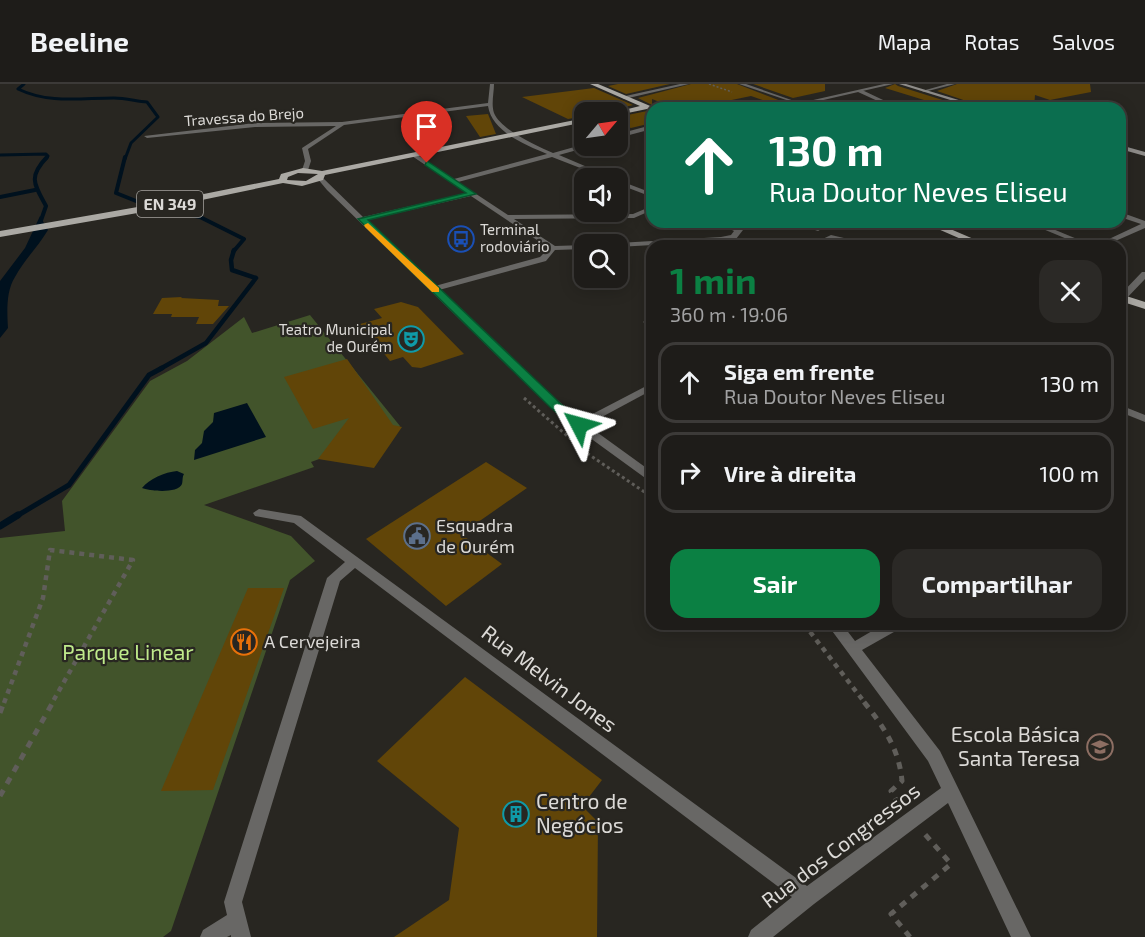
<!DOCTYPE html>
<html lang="pt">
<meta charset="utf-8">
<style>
body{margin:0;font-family:"Exo 2",sans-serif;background:#2b2926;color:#f1f3f6;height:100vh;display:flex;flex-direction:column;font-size:22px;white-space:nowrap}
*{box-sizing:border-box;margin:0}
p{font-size:20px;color:#a1a1a2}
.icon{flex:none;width:33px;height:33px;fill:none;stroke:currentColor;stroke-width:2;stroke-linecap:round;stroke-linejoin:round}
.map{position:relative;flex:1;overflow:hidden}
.details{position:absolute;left:646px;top:156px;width:480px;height:390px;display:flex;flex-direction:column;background:#1e1c19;border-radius:18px;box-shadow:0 3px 15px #0003,0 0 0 2px #3c3a38}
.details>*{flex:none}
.banner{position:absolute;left:646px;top:18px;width:480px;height:126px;border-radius:18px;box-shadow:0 3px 15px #0003,0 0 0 2px #3c3a38;background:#0b6e4f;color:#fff;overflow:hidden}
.needle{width:39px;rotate:61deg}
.tools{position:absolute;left:574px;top:18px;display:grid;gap:12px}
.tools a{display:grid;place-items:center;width:54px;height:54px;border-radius:12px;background:#1e1c19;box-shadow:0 3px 15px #0003,0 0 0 2px #3c3a38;font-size:30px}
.pin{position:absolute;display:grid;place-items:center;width:51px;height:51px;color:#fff;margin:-62px -26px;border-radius:50% 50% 50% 0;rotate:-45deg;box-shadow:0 0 6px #0007}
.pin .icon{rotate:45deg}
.me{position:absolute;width:66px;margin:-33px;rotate:309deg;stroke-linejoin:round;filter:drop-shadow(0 0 4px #0008)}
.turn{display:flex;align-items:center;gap:21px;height:126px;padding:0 24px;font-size:27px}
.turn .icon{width:78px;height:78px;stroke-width:2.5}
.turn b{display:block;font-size:42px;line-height:51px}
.round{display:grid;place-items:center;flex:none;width:63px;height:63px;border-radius:18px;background:#2b2926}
.head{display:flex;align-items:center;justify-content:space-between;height:102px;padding:0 24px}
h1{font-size:36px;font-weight:700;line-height:45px;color:#0b8043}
.primary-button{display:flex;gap:12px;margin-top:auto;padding:12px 24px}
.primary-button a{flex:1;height:69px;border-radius:18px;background:#0b8043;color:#fff;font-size:24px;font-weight:700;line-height:69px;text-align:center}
.primary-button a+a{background:#2b2926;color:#f1f3f6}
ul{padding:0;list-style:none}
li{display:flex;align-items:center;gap:18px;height:81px;margin:0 12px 9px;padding:0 12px;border:3px solid #3c3a38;border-radius:18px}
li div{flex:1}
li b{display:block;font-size:22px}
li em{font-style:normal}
header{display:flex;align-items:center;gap:36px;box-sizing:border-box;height:84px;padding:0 30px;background:#1e1c19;border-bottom:2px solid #3c3a38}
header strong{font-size:28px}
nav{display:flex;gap:33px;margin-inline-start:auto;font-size:21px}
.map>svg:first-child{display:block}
</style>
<header>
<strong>Beeline</strong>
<nav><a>Mapa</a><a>Rotas</a><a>Salvos</a></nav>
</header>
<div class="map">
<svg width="1145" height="853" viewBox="0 0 1145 853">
<rect width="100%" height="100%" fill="#282621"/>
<path fill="#42542b" d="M 310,231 L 400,342 L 375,381 L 322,374 L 311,378 L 314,383 L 204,421 L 291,452 L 315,477 L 290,496 L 171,847 L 163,853 L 0,853 L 0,454 L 65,447 L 62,417 L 150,297 L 187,277 L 244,233 L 252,249 Z"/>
<path fill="#00111e" d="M 40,132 L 48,146 C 38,163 24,176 15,193 C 6,207 7,228 8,244 L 0,254 L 0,197 L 25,164 Z
M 247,319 L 266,353 L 194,376 L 195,366 L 202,359 L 204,347 L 213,338 L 214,329 Z
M 177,387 L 184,390 C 182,393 183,397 182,400 C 178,410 149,407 142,404 C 149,395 165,388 177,387 Z"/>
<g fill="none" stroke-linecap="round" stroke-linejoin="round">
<path stroke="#00111e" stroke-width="3" d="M 24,0 L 18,5 C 49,20 81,14 114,14 C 125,14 136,17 147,18 L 158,33 L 131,59 L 125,75
M 0,71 L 46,70 L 48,72 L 46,75"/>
<path stroke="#00111e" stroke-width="4" d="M 125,73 L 116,109 L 146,121
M 0,113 L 35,106
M 164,125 L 200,133 L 244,155 L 233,168
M 39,142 L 46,122 C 34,100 28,93 47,73"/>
<path stroke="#00111e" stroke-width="4.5" d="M 160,285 L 206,259 L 256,194 L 232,186 L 231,176 L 234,166"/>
<path stroke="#00111e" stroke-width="5" d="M 15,433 L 69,401 L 149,291 L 162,284"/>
<path stroke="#00111e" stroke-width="7" d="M 0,442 L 18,431"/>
</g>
<path fill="#614508" d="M 618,0 L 670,0 L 626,10 L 608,2 Z
M 691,0 L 737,0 L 781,17 L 771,19 L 751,12 L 693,24 L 675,24 L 652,15 L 652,21 L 638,14 Z
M 753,0 L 825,0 L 825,7 L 793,14 Z
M 895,0 L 898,2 L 968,24 L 950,24 L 885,4 Z
M 957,0 L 1090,0 L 1091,8 L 1050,16 L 1035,11 L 1034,24 L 987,24 L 937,7 Z
M 594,4 L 633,21 L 605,28 L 585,28 L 585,32 L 568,35 L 522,13 Z
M 647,27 L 652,29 L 652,39 L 631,44 L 618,39 L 618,33 Z
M 488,30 L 496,50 L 480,53 L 466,32 Z
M 182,213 L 181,214 L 219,216 L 218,222 L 229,222 L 213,240 L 196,240 L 199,233 L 171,233 L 172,230 L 153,230 L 162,214 Z
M 401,218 L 418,223 L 464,270 L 421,284 L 412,283 L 403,273 L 390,277 L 360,240 L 382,234 L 374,225 Z
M 347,275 L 393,341 L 402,343 L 374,384 L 318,375 L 349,334 L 313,345 L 284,293 Z
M 486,378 L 527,404 L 461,450 L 502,480 L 446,522 L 366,455 Z
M 248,504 L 284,504 L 213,706 L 161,707 Z
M 465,593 L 602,696 L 582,722 L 598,738 L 597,853 L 394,853 L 449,816 L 459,744 L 377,677 Z"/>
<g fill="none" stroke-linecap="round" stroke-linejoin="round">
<path stroke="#605e5a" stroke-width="1.5" stroke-dasharray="2 2" stroke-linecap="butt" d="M 709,0 L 732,8
M 908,21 L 919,24"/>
<path stroke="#605e5a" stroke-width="3" stroke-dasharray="3 3" stroke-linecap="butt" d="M 524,314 L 588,370 L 652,413"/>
<path stroke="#605e5a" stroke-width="4.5" stroke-dasharray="5 5" stroke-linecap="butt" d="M 804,540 L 865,619
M 4,619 L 43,514 L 50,466 L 133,476 L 52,619"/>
<path stroke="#605e5a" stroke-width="5" stroke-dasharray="7 7" stroke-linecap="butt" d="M 864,618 C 884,643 899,665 902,697 L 891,707 L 900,723
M 0,629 L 4,618
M 0,712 L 53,618
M 910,853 L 891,830 L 951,780 L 923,748"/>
<path fill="#686765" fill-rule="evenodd" d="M 858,6 L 862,6 L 900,24 L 893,24 L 858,8 Z
M 744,18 L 746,21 L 720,24 L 723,22 Z"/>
<path fill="#686765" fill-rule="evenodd" d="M 490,0 L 494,0 C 494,9 491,20 494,29 C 501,46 537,62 553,69 L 585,60 L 589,62 L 588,63 L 559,71 L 613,94 L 606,94 L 552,73 L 458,98 L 508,131 L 633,130 L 652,122 L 652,126 L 634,134 L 514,135 L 555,162 L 585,161 L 585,165 L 555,166 L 546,177 L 439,206 L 528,291 L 581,336 L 652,299 L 652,306 L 587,341 L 652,388 L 652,397 L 648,396 L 575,343 L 521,295 L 327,106 L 317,94 L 322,93 L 363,133 L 467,109 L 412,72 L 412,70 L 416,70 L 454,95 L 547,70 C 526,61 492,48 488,22 L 344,41 L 308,65 L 311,77 L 308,86 L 305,88 L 302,86 L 305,77 L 302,64 L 336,42 L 255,43 L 147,54 L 144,52 L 255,39 L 342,38 L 488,19 ZM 471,112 L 549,164 L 540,173 L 435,202 L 367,136 Z
M 680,0 L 689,0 L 624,15 L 621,13 Z
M 739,0 L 746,0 L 800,19 L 884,0 L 893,0 L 806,20 L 810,22 L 810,24 Z
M 947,0 L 955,0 L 924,8 L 922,7 Z
M 652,41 L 652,45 L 618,54 L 618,50 Z
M 618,96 L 652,109 L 652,113 L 618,100 Z
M 1120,128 L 1145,137 L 1145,144 L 1104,162 L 1084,162 L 1026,138 L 1036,138 L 1094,162 L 1141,140 L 1120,133 Z
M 716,138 L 726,138 L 742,144 L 743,146 L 736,155 L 731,156 L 746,162 L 735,162 L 721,157 L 618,163 L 618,160 L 615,160 L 618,159 L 721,153 L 731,151 L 734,147 Z
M 791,138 L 803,138 L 817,142 L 824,138 L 833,138 L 818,147 Z
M 831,151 L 870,160 L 871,162 L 858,162 L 832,155 L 818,162 L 808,162 Z
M 1142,188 L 1145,188 L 1145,195 L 1125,216 L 1120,216 L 1120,211 Z
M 647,235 L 652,238 L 652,244 L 643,238 Z
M 1120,321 L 1145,331 L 1145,338 L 1120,328 Z
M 259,425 L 301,432 L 807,802 L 941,704 L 928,677 L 827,540 L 842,540 L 855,557 L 884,540 L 903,540 L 901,544 L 862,566 L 940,667 L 1031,853 L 1011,853 L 948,719 L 814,820 L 773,853 L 748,853 L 751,846 L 792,813 L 355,484 L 340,497 L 242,818 L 251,853 L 231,853 L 231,851 L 227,853 L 200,853 L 203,846 L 227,831 L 224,818 L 327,494 L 345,478 L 294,439 L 255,432 L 253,429 Z"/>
<path fill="#8e8c89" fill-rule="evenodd" d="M 899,0 L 906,0 L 985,24 L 976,24 Z
M 1120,61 L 1145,68 L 1145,72 L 1120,65 Z"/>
<path fill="#aba9a4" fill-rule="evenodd" d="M 590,0 L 598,0 L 655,24 L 652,27 L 647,25 L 618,31 L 616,28 L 640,22 Z
M 585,34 L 585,38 L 325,91 L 323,96 L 302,102 L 283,99 L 149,127 L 0,153 L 0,147 L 149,121 L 279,95 L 281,90 L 303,84 L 322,87 ZM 298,89 L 318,90 L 306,97 L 287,96 L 288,93 Z
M 922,138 L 934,138 L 990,162 L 977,162 Z
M 1120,210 L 1145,218 L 1145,225 L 1120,217 Z"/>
</g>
<path fill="#0b8043" stroke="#07532c" stroke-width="1.5" d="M 427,77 L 476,110 L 368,136 L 560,319 L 583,338 L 583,344 L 575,344 L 551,324 L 358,135 L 466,109 L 425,81 Z"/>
<path fill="#f59e0b" d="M 368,139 L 439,204 L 439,208 L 432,208 L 365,143 L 364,141 Z"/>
<defs>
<g id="bus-ring" transform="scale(1.35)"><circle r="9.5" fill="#282621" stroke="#1a4fb4" stroke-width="1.5"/><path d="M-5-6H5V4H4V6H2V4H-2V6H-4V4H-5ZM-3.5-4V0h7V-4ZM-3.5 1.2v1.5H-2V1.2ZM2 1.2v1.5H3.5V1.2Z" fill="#1a4fb4"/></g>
<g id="theatre-ring" transform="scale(1.35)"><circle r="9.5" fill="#282621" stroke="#0f9aa8" stroke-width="1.5"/><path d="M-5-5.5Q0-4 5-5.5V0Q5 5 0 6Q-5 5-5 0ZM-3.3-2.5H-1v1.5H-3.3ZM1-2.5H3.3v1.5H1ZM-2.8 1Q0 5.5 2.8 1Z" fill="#0f9aa8"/></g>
<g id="civic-ring" transform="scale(1.35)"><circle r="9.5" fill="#282621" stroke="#5c6f8a" stroke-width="1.5"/><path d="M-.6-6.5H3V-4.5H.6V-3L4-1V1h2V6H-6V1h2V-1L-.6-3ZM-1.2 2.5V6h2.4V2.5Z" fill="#5c6f8a"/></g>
<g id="restaurant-ring" transform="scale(1.35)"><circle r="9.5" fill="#282621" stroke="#e8710a" stroke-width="1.5"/><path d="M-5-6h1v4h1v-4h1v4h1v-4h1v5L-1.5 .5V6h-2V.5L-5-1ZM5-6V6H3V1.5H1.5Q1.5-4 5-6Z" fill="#e8710a"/></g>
<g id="school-ring" transform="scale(1.35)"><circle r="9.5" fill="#282621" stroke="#8d6e63" stroke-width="1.5"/><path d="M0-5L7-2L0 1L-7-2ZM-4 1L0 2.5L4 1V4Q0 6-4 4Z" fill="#8d6e63"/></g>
<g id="building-ring" transform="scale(1.35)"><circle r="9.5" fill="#282621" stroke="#0f9aa8" stroke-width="1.5"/><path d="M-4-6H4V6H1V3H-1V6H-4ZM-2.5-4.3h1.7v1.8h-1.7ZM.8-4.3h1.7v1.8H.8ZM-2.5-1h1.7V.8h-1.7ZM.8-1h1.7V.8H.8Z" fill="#0f9aa8"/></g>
</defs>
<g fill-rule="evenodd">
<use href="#bus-ring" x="461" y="155"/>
<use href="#theatre-ring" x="411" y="255"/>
<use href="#civic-ring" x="417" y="452"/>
<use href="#restaurant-ring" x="244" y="558"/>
<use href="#school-ring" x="1100" y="663"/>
<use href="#building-ring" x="516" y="730"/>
</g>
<g text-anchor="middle" stroke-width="4.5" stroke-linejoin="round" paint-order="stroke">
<g font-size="15" fill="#dcdad7" stroke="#282621">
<text transform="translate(244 33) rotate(-4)" y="5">Travessa do Brejo</text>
</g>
<g font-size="15" fill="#dcdad7" stroke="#282621" text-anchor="start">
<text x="480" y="151">Terminal<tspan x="480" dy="17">rodoviário</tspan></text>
<text x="392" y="251" text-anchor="end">Teatro Municipal<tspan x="392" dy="17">de Ourém</tspan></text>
</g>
<rect fill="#282621" stroke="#a6a4a0" stroke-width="1.5" x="137" y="107" width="66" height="26" rx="4.5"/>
<g font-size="16" font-weight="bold" fill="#dcdad7">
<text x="170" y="126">EN 349</text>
</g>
<g font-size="18" fill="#dcdad7" stroke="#282621" text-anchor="start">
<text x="436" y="448">Esquadra<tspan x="436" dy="21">de Ourém</tspan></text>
<text x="264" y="564">A Cervejeira</text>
</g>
<g font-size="21" fill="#bfea8b" stroke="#282621">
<text x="128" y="576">Parque Linear</text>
</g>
<g font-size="21" fill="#dcdad7" stroke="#282621">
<text transform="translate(549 595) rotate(37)" y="7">Rua Melvin Jones</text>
<text transform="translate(841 762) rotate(-37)" y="7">Rua dos Congressos</text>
</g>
<g font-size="21" fill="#dcdad7" stroke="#282621" text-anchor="end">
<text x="1080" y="658">Escola Básica<tspan x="1080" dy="24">Santa Teresa</tspan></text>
<text x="536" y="725" text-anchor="start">Centro de<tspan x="536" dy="24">Negócios</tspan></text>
</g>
</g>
</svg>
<div class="tools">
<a><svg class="needle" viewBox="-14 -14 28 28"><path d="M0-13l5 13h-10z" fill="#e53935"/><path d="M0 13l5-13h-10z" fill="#a1a1a2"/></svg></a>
<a><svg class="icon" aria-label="sound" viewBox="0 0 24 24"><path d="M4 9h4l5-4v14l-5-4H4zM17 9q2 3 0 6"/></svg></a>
<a><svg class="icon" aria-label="search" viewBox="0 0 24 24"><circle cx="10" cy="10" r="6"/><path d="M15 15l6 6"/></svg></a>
</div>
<div class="pin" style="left:427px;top:79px;background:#d93025"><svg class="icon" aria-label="arrive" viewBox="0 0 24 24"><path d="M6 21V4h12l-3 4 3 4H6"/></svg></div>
<svg class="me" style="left:579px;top:341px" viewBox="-20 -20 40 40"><path d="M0-17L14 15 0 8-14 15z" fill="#0b8043" stroke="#fff" stroke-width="4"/></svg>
<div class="banner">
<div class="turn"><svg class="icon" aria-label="ahead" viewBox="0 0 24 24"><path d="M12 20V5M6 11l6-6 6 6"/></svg><div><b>130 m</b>Rua Doutor Neves Eliseu</div></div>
</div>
<section class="details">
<div class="head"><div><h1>1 min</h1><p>360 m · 19:06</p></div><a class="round"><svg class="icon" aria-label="close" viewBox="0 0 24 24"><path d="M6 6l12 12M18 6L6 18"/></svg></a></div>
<ul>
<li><svg class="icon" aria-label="ahead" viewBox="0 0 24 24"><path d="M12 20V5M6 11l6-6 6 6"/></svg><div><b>Siga em frente</b><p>Rua Doutor Neves Eliseu</p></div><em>130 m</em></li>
<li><svg class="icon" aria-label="right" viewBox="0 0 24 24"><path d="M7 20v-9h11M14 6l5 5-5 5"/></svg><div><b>Vire à direita</b></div><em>100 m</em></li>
</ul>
<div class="primary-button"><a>Sair</a><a>Compartilhar</a></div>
</section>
</div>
